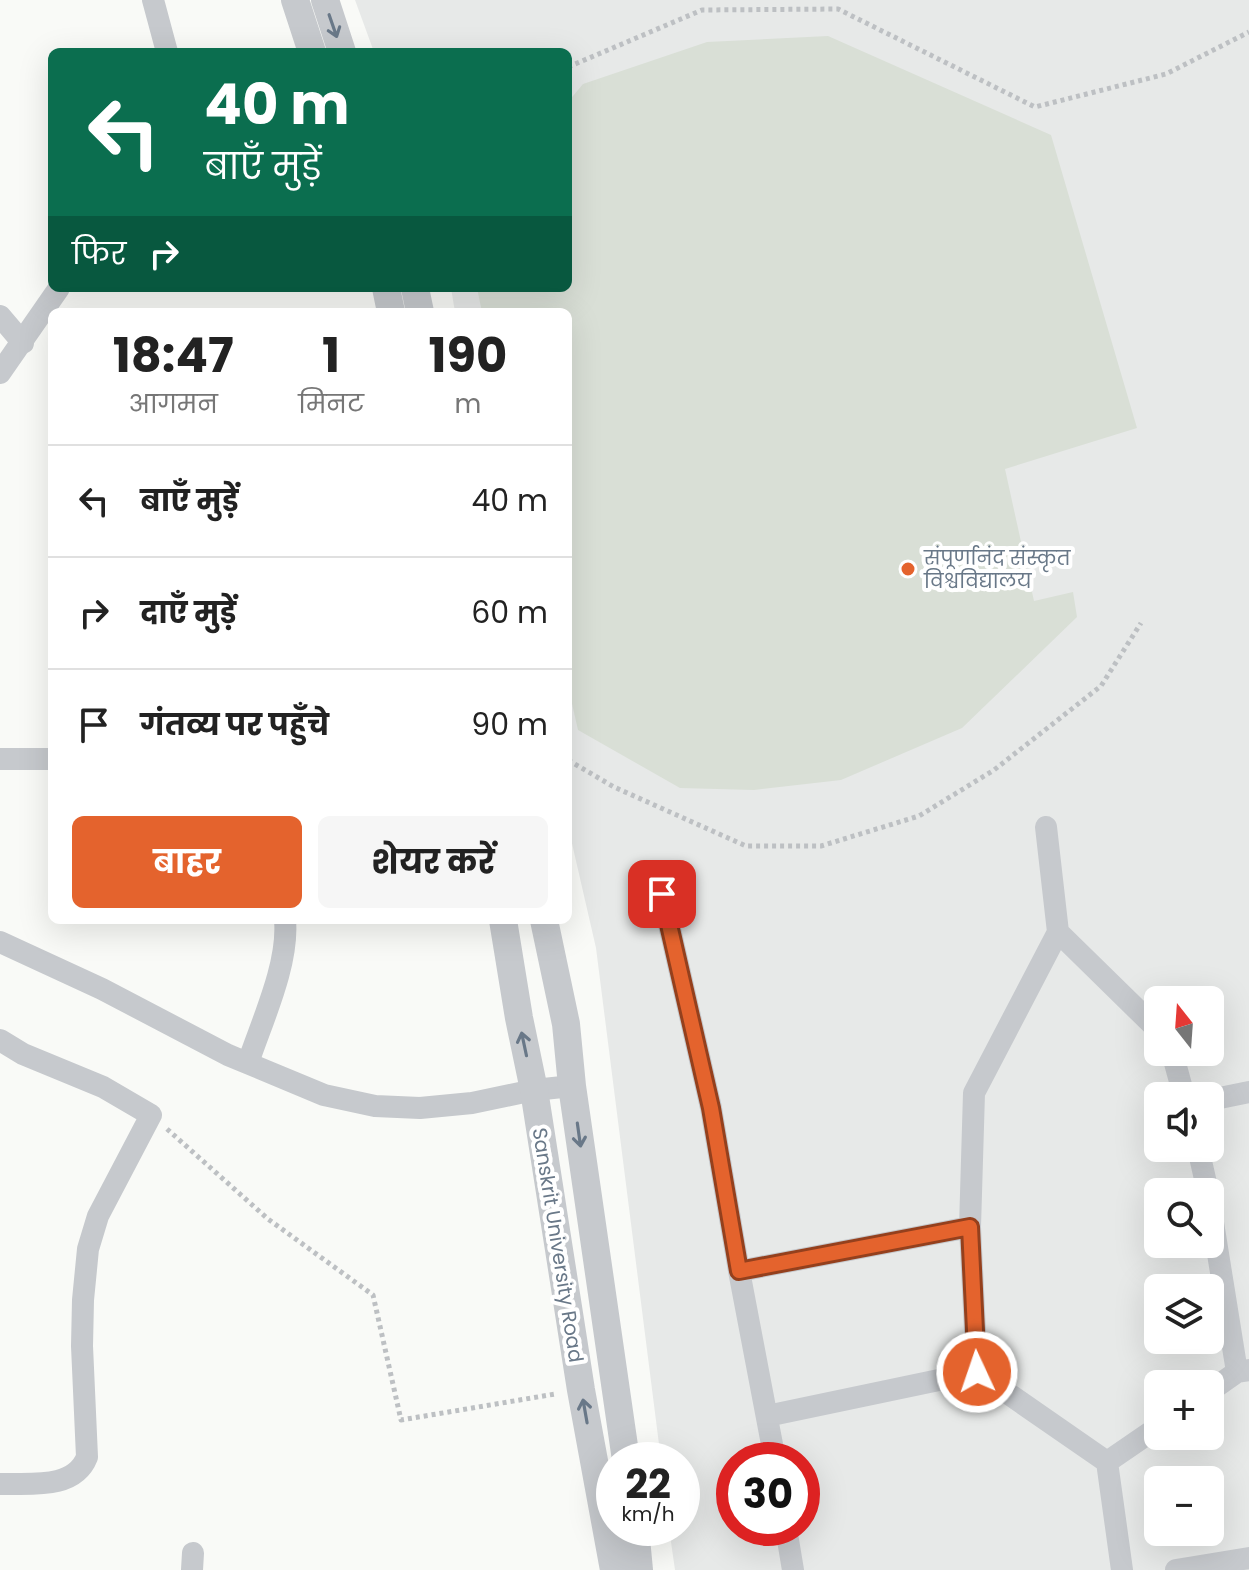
<!DOCTYPE html>
<html lang="hi">
<meta charset="utf-8">
<style>
body{margin:0;font-family:Poppins,"Noto Sans Devanagari",sans-serif;background:#f6f6f6;color:#222;height:100vh;display:flex;flex-direction:column;font-size:30px;white-space:nowrap}
*{box-sizing:border-box;margin:0}
p{font-size:26px;color:#767676}
.icon{flex:none;width:44px;height:44px;fill:none;stroke:currentColor;stroke-width:2;stroke-linecap:round;stroke-linejoin:round}
.map{position:relative;flex:1;overflow:hidden}
.details{position:absolute;left:48px;top:308px;width:524px;height:616px;display:flex;flex-direction:column;background:#fff;border-radius:12px;box-shadow:0 8px 32px #0002}
.details>*{flex:none}
.guide{position:absolute;left:48px;top:48px;width:524px;height:244px;border-radius:12px;box-shadow:0 8px 32px #0002;background:#0b6e4f;color:#fff;overflow:hidden}
.needle{width:52px;rotate:343deg}
.tools{position:absolute;left:1144px;top:986px;display:grid;gap:16px}
.tools a{display:grid;place-items:center;width:80px;height:80px;border-radius:12px;background:#fff;box-shadow:0 8px 32px #0002;font-size:40px}
.speed{position:absolute;left:596px;top:1442px;display:flex;gap:16px;font-size:40px;font-weight:700;text-align:center}
.speed>*{display:grid;place-content:center;width:104px;height:104px;border-radius:50%;background:#fff;box-shadow:0 8px 32px #0002;line-height:1}
.speed small{font-size:20px;font-weight:400}
.speed .limit{border:12px solid #d22;background:#fff;color:#111}
.pin{position:absolute;display:grid;place-items:center;width:68px;height:68px;color:#fff;margin:-34px;border-radius:16px;box-shadow:0 4px 12px #0006}
.me{position:absolute;width:88px;margin:-44px;rotate:357deg;stroke-linejoin:round;filter:drop-shadow(0 0 6px #0008)}
.turn{display:flex;align-items:center;gap:28px;height:168px;padding:0 24px;font-size:36px}
.turn .icon{width:104px;height:104px;stroke-width:2.5}
.turn b{display:block;font-size:56px;line-height:68px}
.then{display:flex;align-items:center;height:76px;padding:0 24px;background:#0003;gap:16px;font-size:30px}
.eta{display:flex;justify-content:space-evenly;align-items:center;height:136px;text-align:center}
.eta b{font-size:48px;font-weight:700;line-height:56px}
.cta{display:flex;gap:16px;margin-top:auto;padding:16px 24px}
.cta a{flex:1;height:92px;border-radius:12px;background:#e4632d;color:#fff;font-size:32px;font-weight:700;line-height:92px;text-align:center}
.cta a+a{background:#f6f6f6;color:#222}
ul{padding:0;list-style:none}
li{display:flex;align-items:center;gap:24px;height:112px;padding:0 24px;border-top:2px solid #e0e0e0}
li div{flex:1}
li b{display:block;font-size:30px}
li em{font-style:normal}
.map>svg:first-child{display:block}
</style>
<div class="map">
<svg width="1249" height="1570" viewBox="0 0 1249 1570">
<rect width="100%" height="100%" fill="#f9faf7"/>
<path fill="#e7e9e8" fill-rule="evenodd" d="M 355,0 L 1249,0 L 1249,1570 L 675,1570 L 669,1528 L 682,1528 L 682,1460 L 661,1460 L 596,948 L 568,826 L 568,312 L 455,312 L 451,288 L 568,288 L 568,52 L 374,52 ZM 1158,1000 L 1210,1000 L 1210,1052 L 1158,1052 ZM 1158,1096 L 1210,1096 L 1210,1148 L 1158,1148 ZM 1158,1192 L 1210,1192 L 1210,1244 L 1158,1244 ZM 1158,1288 L 1210,1288 L 1210,1340 L 1158,1340 ZM 1158,1384 L 1210,1384 L 1210,1436 L 1158,1436 ZM 734,1460 L 802,1460 L 802,1528 L 734,1528 ZM 1158,1480 L 1210,1480 L 1210,1532 L 1158,1532 Z"/>
<path fill="#d9dfd6" d="M 828,36 L 1051,135 L 1137,428 L 1005,469 L 1034,601 L 1073,592 L 1077,617 L 962,728 L 841,780 L 754,790 L 680,788 L 578,730 L 568,686 L 568,312 L 482,312 L 477,288 L 568,288 L 568,102 L 583,84 L 707,42 Z"/>
<g fill="none" stroke-linecap="round" stroke-linejoin="round">
<path stroke="#bdc0c3" stroke-width="5" stroke-dasharray="4 4" stroke-linecap="butt" d="M 568,67 L 702,10 L 838,9 L 1035,107 L 1166,74 L 1249,32
M 568,760 L 614,787 L 746,846 L 821,846 L 919,816 L 994,770 L 1101,686 L 1141,623
M 167,1129 L 268,1219 L 373,1295 L 401,1420 L 555,1394"/>
<path stroke="#c6c9cd" stroke-width="22" d="M 153,0 L 167,52
M 0,316 L 23,343
M 0,373 L 59,288
M 0,759 L 52,759
M 662,894 L 711,1108 L 739,1271 L 775,1460
M 1058,932 L 1158,1030
M 0,942 L 102,989 L 228,1055 L 324,1095 L 375,1106 L 420,1108 L 472,1103 L 534,1090 L 572,1086
M 0,1040 L 23,1054 L 103,1087 L 151,1115 L 98,1216 L 88,1249 L 83,1300 L 82,1346 L 87,1457 C 74,1490 30,1483 0,1484
M 1172,1052 L 1184,1096
M 248,1063 C 262,1021 289,964 285,920
M 1210,1100 L 1249,1092
M 1198,1148 L 1208,1192
M 1210,1204 L 1237,1372
M 739,1271 L 970,1227
M 977,1372 L 970,1227 L 974,1093 L 1058,932 L 1046,827
M 1210,1391 L 1237,1372 L 1249,1370
M 767,1416 L 977,1372 L 1107,1462 L 1122,1570
M 1107,1462 L 1158,1427
M 786,1528 L 793,1570
M 192,1570 L 193,1553
M 1176,1570 L 1249,1558"/>
<path stroke="#c6c9cd" stroke-width="28" d="M 295,0 L 312,52
M 325,0 L 342,52
M 386,288 L 391,312
M 415,288 L 420,312
M 503,920 L 519,1018 L 534,1090 L 581,1390 L 614,1570
M 544,920 L 566,1024 L 572,1086 L 626,1460
M 635,1528 L 639,1570"/>
</g>
<defs><path id="oneway-shaft" d="M-6 0H5M1.5-3L5.5 0L1.5 3" fill="none" stroke-width="1.6" stroke-linecap="round" stroke-linejoin="round" transform="scale(2)"/></defs>
<g stroke="#697888">
<use href="#oneway-shaft" transform="translate(333 26) rotate(71)"/>
<use href="#oneway-shaft" transform="translate(524 1044) rotate(-102)"/>
<use href="#oneway-shaft" transform="translate(579 1135) rotate(82)"/>
<use href="#oneway-shaft" transform="translate(585 1411) rotate(-100)"/>
</g>
<g fill="none" stroke-linecap="round" stroke-linejoin="round">
<g stroke="#94401d" stroke-width="20">
<path id="route" d="M 662,894 L 711,1108 L 739,1271 L 970,1227 L 977,1372"/>
</g>
<use href="#route" stroke="#e4632d" stroke-width="14"/>
</g>
<circle fill="#e4632d" stroke="#fff" stroke-width="3" cx="908" cy="569" r="8"/>
<g text-anchor="middle" stroke-width="8" stroke-linejoin="round" paint-order="stroke">
<g font-size="20" fill="#697888" stroke="#fff" text-anchor="start">
<text x="924" y="565">संपूर्णानंद संस्कृत<tspan x="924" dy="23">विश्वविद्यालय</tspan></text>
</g>
<g font-size="20" fill="#697888" stroke="#fff">
<text transform="translate(558 1245) rotate(81)" y="7">Sanskrit University Road</text>
</g>
</g>
</svg>
<div class="tools">
<a><svg class="needle" viewBox="-14 -14 28 28"><path d="M0-13l5 13h-10z" fill="#e53935"/><path d="M0 13l5-13h-10z" fill="#767676"/></svg></a>
<a><svg class="icon" aria-label="sound" viewBox="0 0 24 24"><path d="M4 9h4l5-4v14l-5-4H4zM17 9q2 3 0 6"/></svg></a>
<a><svg class="icon" aria-label="search" viewBox="0 0 24 24"><circle cx="10" cy="10" r="6"/><path d="M15 15l6 6"/></svg></a>
<a><svg class="icon" aria-label="layers" viewBox="0 0 24 24"><path d="M12 4l9 5-9 5-9-5zM3 14l9 5 9-5"/></svg></a>
<a>+</a>
<a>−</a>
</div>
<div class="speed"><div>22<small>km/h</small></div><div class="limit">30</div></div>
<div class="pin" style="left:662px;top:894px;background:#d93025"><svg class="icon" aria-label="arrive" viewBox="0 0 24 24"><path d="M6 21V4h12l-3 4 3 4H6"/></svg></div>
<svg class="me" style="left:977px;top:1372px" viewBox="-20 -20 40 40"><circle r="17" fill="#e4632d" stroke="#fff" stroke-width="3"/><path d="M0-11L8 9 0 5-8 9z" fill="#fff"/></svg>
<div class="guide">
<div class="turn"><svg class="icon" aria-label="left" viewBox="0 0 24 24"><path d="M17 20v-9H6M10 6l-5 5 5 5"/></svg><div><b>40 m</b>बाएँ मुड़ें</div></div>
<div class="then">फिर<svg class="icon" aria-label="right" viewBox="0 0 24 24"><path d="M7 20v-9h11M14 6l5 5-5 5"/></svg></div>
</div>
<section class="details">
<div class="eta">
<div><b>18:47</b><p>आगमन</p></div>
<div><b>1</b><p>मिनट</p></div>
<div><b>190</b><p>m</p></div>
</div>
<ul>
<li><svg class="icon" aria-label="left" viewBox="0 0 24 24"><path d="M17 20v-9H6M10 6l-5 5 5 5"/></svg><div><b>बाएँ मुड़ें</b></div><em>40 m</em></li>
<li><svg class="icon" aria-label="right" viewBox="0 0 24 24"><path d="M7 20v-9h11M14 6l5 5-5 5"/></svg><div><b>दाएँ मुड़ें</b></div><em>60 m</em></li>
<li><svg class="icon" aria-label="arrive" viewBox="0 0 24 24"><path d="M6 21V4h12l-3 4 3 4H6"/></svg><div><b>गंतव्य पर पहुँचे</b></div><em>90 m</em></li>
</ul>
<div class="cta"><a>बाहर</a><a>शेयर करें</a></div>
</section>
</div>
